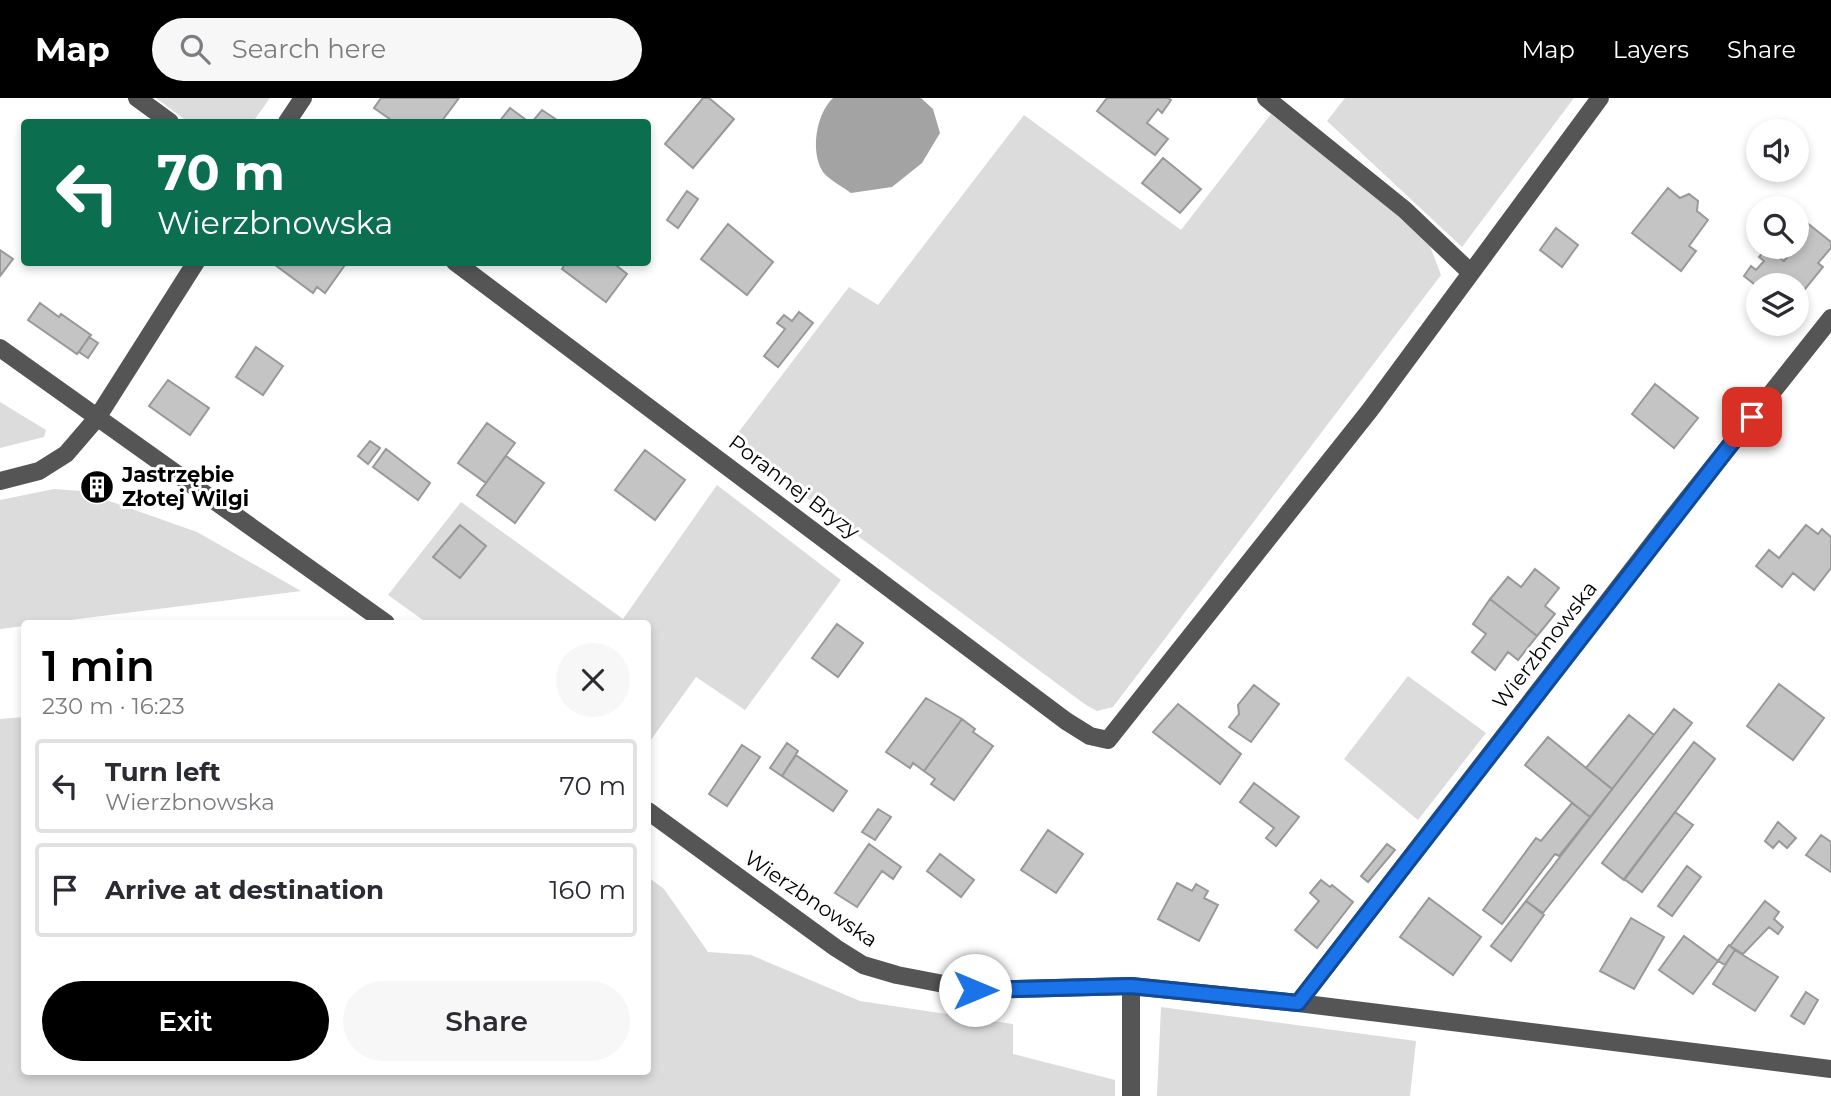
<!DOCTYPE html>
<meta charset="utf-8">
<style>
body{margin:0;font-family:Montserrat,sans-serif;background:#f7f7f7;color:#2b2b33;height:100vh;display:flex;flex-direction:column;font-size:26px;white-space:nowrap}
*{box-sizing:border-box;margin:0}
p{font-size:23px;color:#7c7c81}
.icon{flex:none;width:38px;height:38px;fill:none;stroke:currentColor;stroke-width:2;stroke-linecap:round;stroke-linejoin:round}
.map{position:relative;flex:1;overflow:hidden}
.drawer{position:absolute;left:21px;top:522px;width:630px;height:455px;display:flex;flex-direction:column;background:#fff;border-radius:7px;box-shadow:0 4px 10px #0003}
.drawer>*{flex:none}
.hud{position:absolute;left:21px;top:21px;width:630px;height:147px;border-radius:7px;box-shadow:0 4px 10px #0003;background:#0b6e4f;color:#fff;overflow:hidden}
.controls{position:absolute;left:1746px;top:21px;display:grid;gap:14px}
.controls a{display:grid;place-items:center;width:63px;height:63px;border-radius:50%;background:#fff;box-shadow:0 4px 10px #0003;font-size:35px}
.pin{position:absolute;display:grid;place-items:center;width:60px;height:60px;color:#fff;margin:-30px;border-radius:14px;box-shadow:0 4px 10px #0006}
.me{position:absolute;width:77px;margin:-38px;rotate:90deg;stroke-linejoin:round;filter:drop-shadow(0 0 5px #0008)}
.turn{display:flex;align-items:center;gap:24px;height:147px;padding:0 21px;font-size:32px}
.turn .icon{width:91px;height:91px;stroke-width:2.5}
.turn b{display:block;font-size:49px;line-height:60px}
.round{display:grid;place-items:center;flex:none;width:74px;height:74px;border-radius:37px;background:#f7f7f7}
.overview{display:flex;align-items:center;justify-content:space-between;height:119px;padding:0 21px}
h1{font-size:42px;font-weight:600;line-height:52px;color:#000}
.cta{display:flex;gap:14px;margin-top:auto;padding:14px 21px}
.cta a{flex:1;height:80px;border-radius:42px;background:#000;color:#fff;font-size:28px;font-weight:600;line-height:80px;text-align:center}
.cta a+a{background:#f7f7f7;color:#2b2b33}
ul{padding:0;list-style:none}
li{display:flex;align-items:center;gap:21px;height:94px;margin:0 14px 10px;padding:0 7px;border:4px solid #e1e1e2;border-radius:7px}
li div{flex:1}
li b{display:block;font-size:26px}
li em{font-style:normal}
header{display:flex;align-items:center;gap:42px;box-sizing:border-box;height:98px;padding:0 35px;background:#000;color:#fff}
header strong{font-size:33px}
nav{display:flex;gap:38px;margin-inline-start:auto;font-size:24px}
.search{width:490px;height:63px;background:#f7f7f7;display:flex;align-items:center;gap:18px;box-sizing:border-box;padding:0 24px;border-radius:38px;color:#7c7c81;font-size:26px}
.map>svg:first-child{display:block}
</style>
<header>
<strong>Map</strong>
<div class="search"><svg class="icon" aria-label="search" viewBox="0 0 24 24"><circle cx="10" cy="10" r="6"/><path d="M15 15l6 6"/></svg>Search here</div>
<nav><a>Map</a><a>Layers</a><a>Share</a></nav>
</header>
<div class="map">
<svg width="1831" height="998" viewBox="0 0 1831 998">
<rect width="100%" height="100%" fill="#fff"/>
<path fill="#dcdcdc" d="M 156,0 L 270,0 L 253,24 L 188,24 Z
M 1345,0 L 1574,0 L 1462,149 L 1327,23 Z
M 1271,16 L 1376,97 L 1430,148 L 1441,177 L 1113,609 L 1097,613 L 1086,607 L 731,344 L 849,189 L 878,207 L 1024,17 L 1181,132 Z
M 0,304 L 46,332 L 44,339 L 0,350 Z
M 717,387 L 841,482 L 745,612 L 696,579 L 648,646 L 648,525 L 427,525 L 388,497 L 461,404 L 623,521 Z
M 54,391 L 81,393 L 197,434 L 301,493 L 46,525 L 24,525 L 24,528 L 0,531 L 0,402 Z
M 1408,578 L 1486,635 L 1418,722 L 1344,661 Z
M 24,619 L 24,973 L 648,973 L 648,779 L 664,791 L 708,854 L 751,857 L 860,903 L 1013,926 L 1013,956 L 1115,982 L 1115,998 L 0,998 L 0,621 Z
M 1161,909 L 1416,943 L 1410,998 L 1157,998 Z"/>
<path fill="#a3a3a3" d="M 833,0 L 921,0 L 933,11 L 940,35 L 922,65 L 892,89 L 851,95 C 843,89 829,82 823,74 C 810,54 816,16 833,0 Z"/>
<path fill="#c4c4c4" stroke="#999" stroke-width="2" d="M 381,0 L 459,0 L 441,24 L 394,24 L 374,10 Z
M 703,0 L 709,0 L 734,21 L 693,70 L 665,46 Z
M 1107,0 L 1168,0 L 1171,2 L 1162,15 L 1158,11 L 1147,25 L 1168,41 L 1155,57 L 1097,13 Z
M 510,10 L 529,24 L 499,24 Z
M 542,12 L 560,24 L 532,24 Z
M 1163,60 L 1201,91 L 1180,115 L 1142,85 Z
M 1668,90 L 1680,100 L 1689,96 L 1698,103 L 1697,113 L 1708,122 L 1689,148 L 1696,153 L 1681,173 L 1632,135 Z
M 687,93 L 698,101 L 678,130 L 667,122 Z
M 1806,124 L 1831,144 L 1831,150 L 1818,165 L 1823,169 L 1797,201 L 1797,187 L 1759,187 L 1759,190 L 1744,178 L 1751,168 L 1756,172 L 1764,163 L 1759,159 L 1767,150 L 1784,163 L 1794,151 L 1792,149 L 1797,149 L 1797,136 Z
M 728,126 L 773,164 L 747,197 L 701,161 Z
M 1556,130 L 1578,147 L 1562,169 L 1540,152 Z
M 0,152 L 13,161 L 0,178 Z
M 271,164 L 347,164 L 325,195 L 317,189 L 313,195 Z
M 566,164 L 612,164 L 627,176 L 606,204 L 562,171 Z
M 40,205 L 59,219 L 61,216 L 91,237 L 77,256 L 28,222 Z
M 799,214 L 813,225 L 778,269 L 764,258 L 785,231 L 777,225 L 784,217 L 792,223 Z
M 89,239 L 98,245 L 88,260 L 79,254 Z
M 256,249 L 283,268 L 263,297 L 236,279 Z
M 168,282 L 209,310 L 190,337 L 149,308 Z
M 1655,286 L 1698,320 L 1674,350 L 1632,316 Z
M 487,325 L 515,345 L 486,385 L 458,365 Z
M 370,343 L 380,350 L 368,366 L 358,358 Z
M 386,351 L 430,385 L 418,402 L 373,369 Z
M 645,352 L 685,382 L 655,422 L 615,392 Z
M 506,358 L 544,385 L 515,425 L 477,397 Z
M 460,427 L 486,448 L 460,480 L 433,459 Z
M 1806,427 L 1818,436 L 1822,431 L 1831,439 L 1831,470 L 1814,492 L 1793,475 L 1782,489 L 1756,468 L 1769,452 L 1779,460 Z
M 1535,471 L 1559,490 L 1545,508 L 1555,516 L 1537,538 L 1490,501 L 1508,479 L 1521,489 Z
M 1490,501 L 1537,538 L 1518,562 L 1508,554 L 1495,572 L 1472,554 L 1486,536 L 1473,526 Z
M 837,526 L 863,545 L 838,579 L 812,560 Z
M 1779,586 L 1824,620 L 1793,662 L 1747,628 Z
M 1254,587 L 1279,606 L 1251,644 L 1229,629 L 1239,616 L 1238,607 Z
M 926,600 L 962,621 L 924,673 L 913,665 L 910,670 L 886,654 Z
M 1178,606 L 1241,656 L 1220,686 L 1153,634 Z
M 1674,611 L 1692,625 L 1543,815 L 1526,803 Z
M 1629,617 L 1654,637 L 1612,691 L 1586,670 Z
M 962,621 L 975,631 L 973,634 L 993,648 L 954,702 L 931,686 L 935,681 L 924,673 Z
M 1548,639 L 1612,691 L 1590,719 L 1525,667 Z
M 1694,644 L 1715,661 L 1624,782 L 1602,765 Z
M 787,645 L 798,653 L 782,678 L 770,670 Z
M 742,647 L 760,659 L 727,708 L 709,696 Z
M 796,657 L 847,693 L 833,713 L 782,678 Z
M 1254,685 L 1299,719 L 1276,748 L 1266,740 L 1274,730 L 1240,704 Z
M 1572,705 L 1590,719 L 1559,758 L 1555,756 L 1502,826 L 1483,812 L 1536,740 L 1541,743 Z
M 878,711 L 891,719 L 875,742 L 862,734 Z
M 1675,714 L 1693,727 L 1642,794 L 1624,781 Z
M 1778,724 L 1796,740 L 1787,750 L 1779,743 L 1773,750 L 1765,743 Z
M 1048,732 L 1083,756 L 1056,795 L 1021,772 Z
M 1821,737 L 1831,744 L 1831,774 L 1806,757 Z
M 869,746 L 901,769 L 893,781 L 882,773 L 857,809 L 835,795 Z
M 1387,746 L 1395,752 L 1368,784 L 1361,778 Z
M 940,756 L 974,782 L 961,799 L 927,773 Z
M 1687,768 L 1701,779 L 1672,818 L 1658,808 Z
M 1321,782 L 1330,789 L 1332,787 L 1353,804 L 1317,850 L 1295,832 L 1319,803 L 1310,795 Z
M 1177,785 L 1192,793 L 1196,786 L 1208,793 L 1204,800 L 1218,807 L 1199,843 L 1158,821 Z
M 1429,800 L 1481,839 L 1453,877 L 1400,839 Z
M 1526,803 L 1544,817 L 1511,863 L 1491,848 Z
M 1765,803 L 1779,814 L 1774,821 L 1783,829 L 1778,836 L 1769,829 L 1743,856 L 1730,848 Z
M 1631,820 L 1664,839 L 1634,891 L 1600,873 Z
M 1684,838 L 1718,863 L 1693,896 L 1659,872 Z
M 1729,847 L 1735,852 L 1725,867 L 1718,863 Z
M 1735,852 L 1778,879 L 1755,913 L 1713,886 Z
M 1806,894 L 1818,902 L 1804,926 L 1791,918 Z"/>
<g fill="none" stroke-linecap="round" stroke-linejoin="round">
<path stroke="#555" stroke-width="18" d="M 137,0 L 170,24
M 1266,0 L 1405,112 L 1471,175
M 287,24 L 303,0
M 455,164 L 1066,623 L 1090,638 L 1108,642 L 1370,312 L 1600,0
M 0,250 L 386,525
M 0,383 L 39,373 L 66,356 L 97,320 L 196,164
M 648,713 L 836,850 L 863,867 L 897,877 L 975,892 L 1131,888 L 1298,905 L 1831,971
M 1131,888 L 1131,998
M 1298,905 L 1673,419 L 1831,220"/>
</g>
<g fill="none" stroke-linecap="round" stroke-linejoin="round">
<g stroke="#114b97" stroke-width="18">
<path id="route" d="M 975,892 L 1131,888 L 1298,905 L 1752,319"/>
</g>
<use href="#route" stroke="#1a73e8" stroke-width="12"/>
</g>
<defs>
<g id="building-disc" transform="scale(1.75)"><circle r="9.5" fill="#000" stroke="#fff"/><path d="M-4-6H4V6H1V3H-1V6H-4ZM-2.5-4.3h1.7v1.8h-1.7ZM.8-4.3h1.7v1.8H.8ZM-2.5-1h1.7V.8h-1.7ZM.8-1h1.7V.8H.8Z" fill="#fff"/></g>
</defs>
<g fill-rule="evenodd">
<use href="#building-disc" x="97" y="389"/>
</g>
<g text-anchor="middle" stroke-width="6" stroke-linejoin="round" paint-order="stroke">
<g font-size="21" font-weight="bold" fill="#000" stroke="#fff" text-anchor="start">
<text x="122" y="384">Jastrzębie<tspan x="122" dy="24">Złotej Wilgi</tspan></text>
</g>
<g font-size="21" fill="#000" stroke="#fff">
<text transform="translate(794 389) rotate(37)" y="7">Porannej Bryzy</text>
<text transform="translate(1545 547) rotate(-52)" y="7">Wierzbnowska</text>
<text transform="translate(811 801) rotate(34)" y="7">Wierzbnowska</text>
</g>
</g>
</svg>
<div class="controls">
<a><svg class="icon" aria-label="sound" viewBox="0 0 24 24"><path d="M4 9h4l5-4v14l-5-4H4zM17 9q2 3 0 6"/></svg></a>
<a><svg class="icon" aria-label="search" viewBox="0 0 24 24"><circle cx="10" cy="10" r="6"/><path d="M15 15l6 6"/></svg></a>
<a><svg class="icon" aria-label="layers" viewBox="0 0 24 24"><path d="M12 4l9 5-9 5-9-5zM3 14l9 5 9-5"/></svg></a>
</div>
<div class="pin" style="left:1752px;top:319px;background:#d93025"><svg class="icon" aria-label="arrive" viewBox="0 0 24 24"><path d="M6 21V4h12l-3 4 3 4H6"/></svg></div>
<svg class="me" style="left:975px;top:892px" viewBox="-20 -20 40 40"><circle r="19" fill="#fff"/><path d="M0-13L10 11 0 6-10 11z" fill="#1a73e8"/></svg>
<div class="hud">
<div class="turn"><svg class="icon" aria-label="left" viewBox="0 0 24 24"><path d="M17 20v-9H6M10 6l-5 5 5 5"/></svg><div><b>70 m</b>Wierzbnowska</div></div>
</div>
<section class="drawer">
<div class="overview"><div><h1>1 min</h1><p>230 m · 16:23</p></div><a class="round"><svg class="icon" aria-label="close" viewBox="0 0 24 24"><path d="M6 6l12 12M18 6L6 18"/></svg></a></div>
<ul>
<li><svg class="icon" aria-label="left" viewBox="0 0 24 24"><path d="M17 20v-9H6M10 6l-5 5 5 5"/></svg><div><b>Turn left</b><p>Wierzbnowska</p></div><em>70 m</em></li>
<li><svg class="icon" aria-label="arrive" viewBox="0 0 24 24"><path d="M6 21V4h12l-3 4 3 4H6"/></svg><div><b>Arrive at destination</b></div><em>160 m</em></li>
</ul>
<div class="cta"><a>Exit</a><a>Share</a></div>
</section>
</div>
